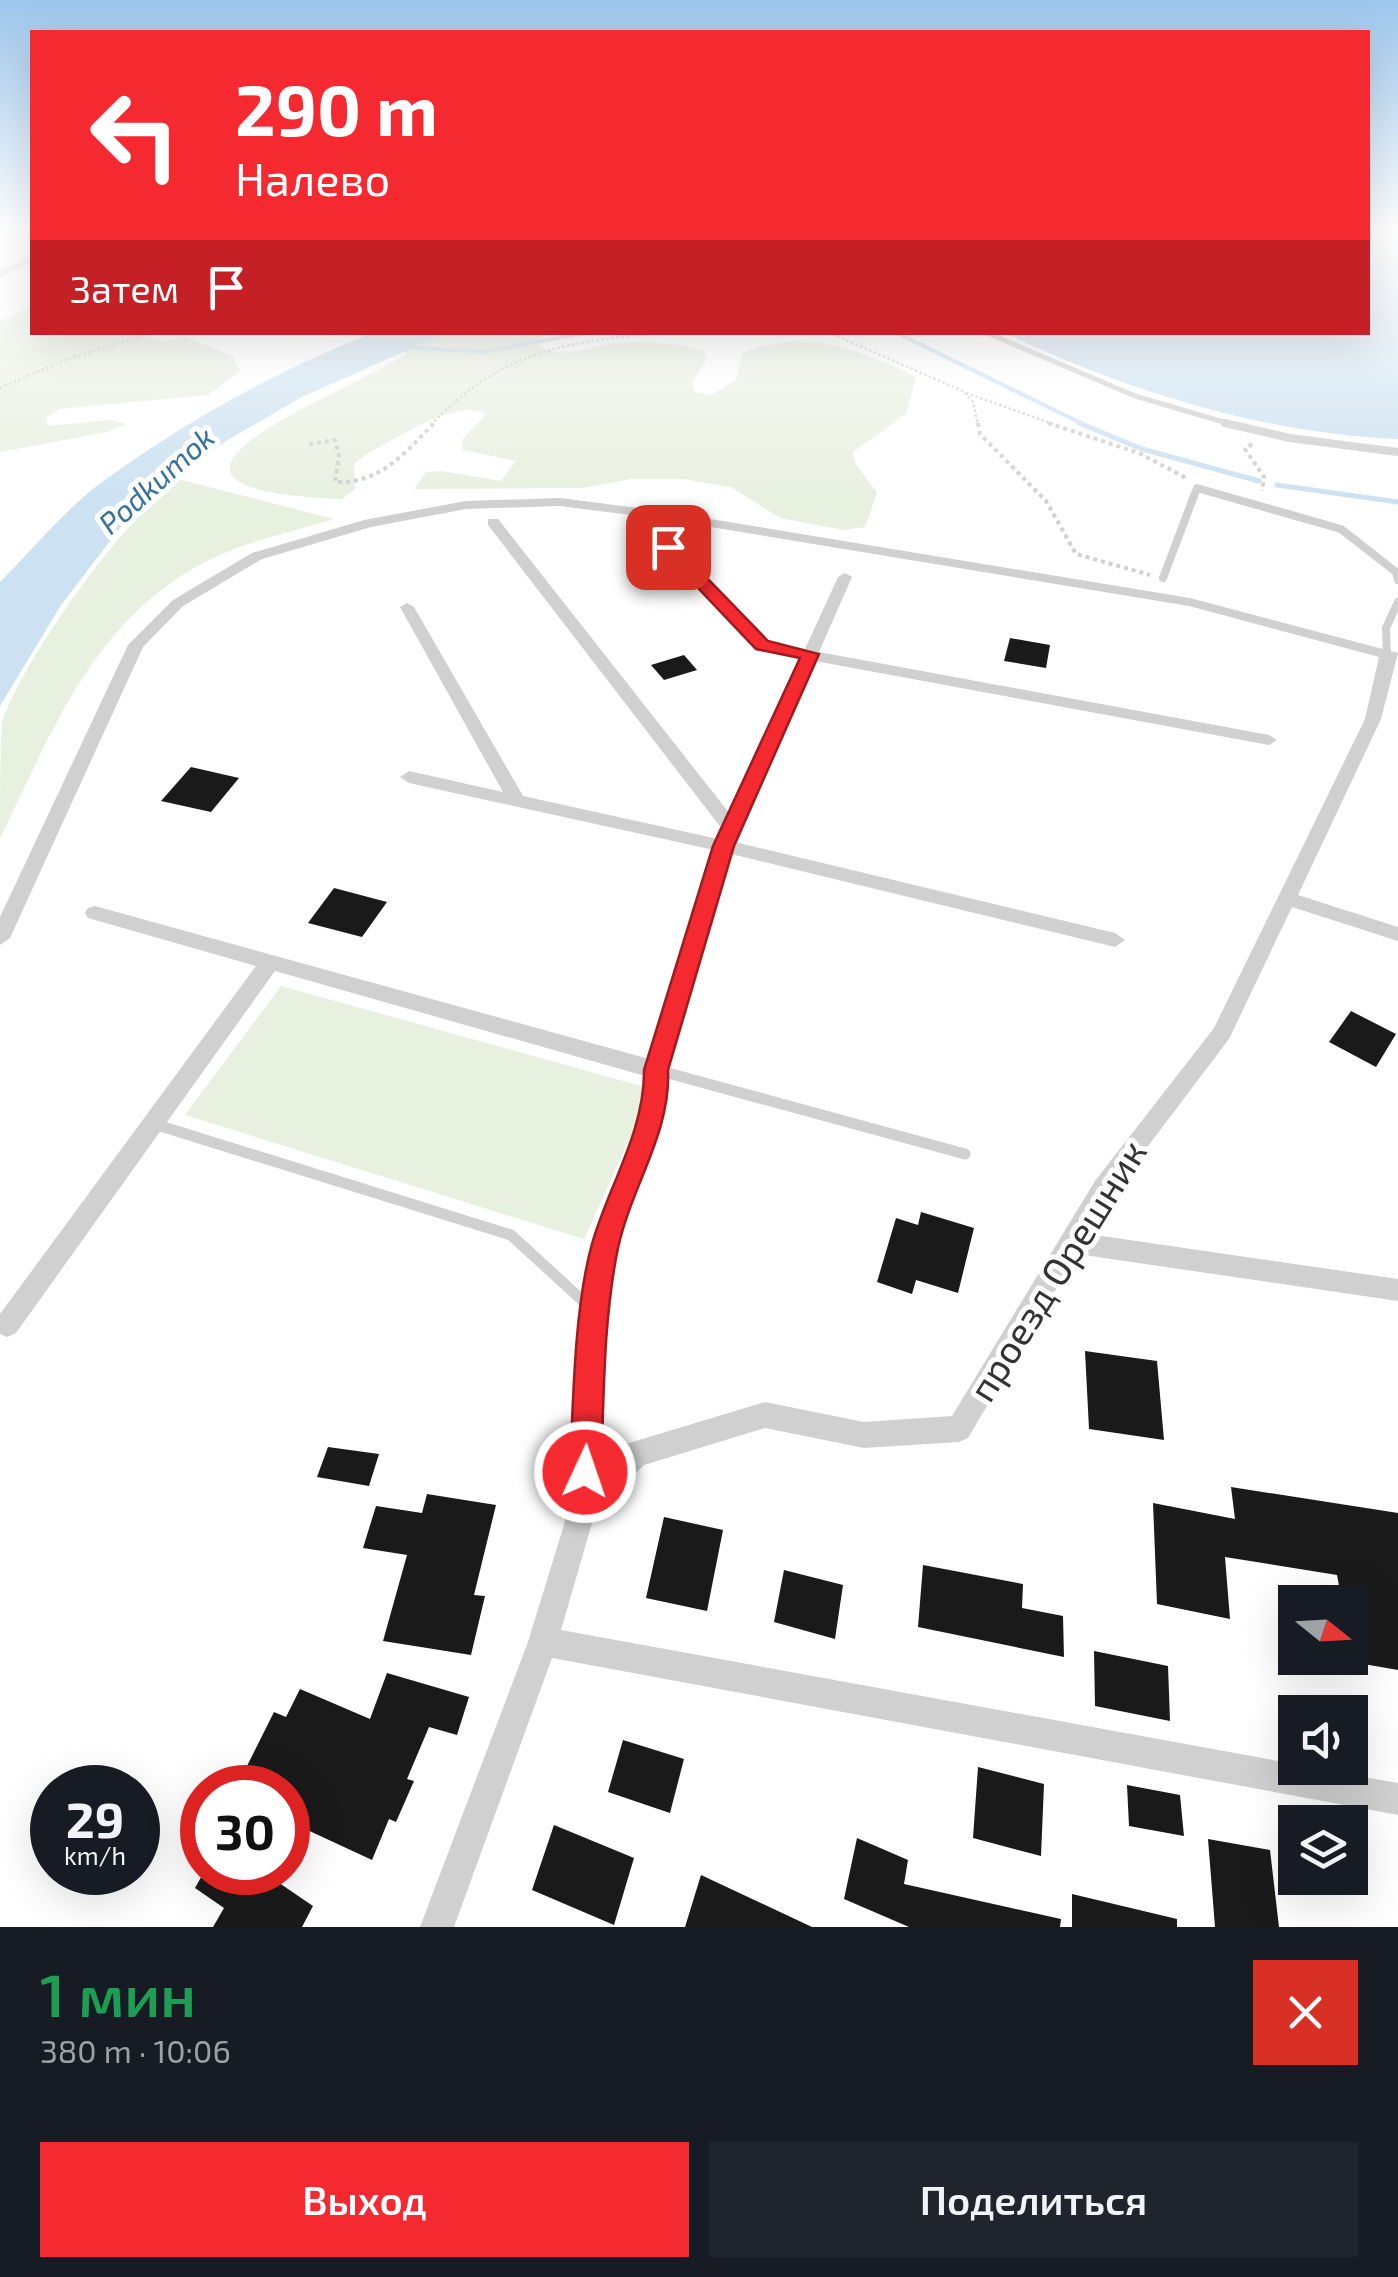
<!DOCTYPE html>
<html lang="ru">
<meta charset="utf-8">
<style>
body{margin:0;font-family:"Exo 2",sans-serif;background:#20242c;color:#f1f3f6;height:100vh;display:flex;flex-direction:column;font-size:38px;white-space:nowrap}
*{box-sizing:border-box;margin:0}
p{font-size:32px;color:#9ea1a6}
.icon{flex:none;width:55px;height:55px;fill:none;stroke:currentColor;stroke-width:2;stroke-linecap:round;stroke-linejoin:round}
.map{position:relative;height:1927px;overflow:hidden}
.drawer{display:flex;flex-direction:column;background:#171b24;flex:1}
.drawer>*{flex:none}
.guide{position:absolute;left:30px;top:30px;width:1340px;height:305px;border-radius:0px;box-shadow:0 10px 40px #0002;background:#f52930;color:#fff;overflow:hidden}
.needle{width:65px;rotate:108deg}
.tools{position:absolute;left:1278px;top:1585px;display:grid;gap:20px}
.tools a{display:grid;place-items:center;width:90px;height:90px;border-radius:0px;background:#171b24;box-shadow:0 10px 40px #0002;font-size:50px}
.speed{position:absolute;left:30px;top:1765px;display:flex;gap:20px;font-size:50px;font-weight:700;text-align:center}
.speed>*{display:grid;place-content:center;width:130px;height:130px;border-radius:50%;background:#171b24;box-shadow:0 10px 40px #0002;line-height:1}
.speed small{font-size:25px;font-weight:400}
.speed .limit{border:15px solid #d22;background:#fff;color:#111}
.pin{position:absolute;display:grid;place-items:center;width:85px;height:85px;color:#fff;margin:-42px;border-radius:20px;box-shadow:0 5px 15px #0006}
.me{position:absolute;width:110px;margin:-55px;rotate:3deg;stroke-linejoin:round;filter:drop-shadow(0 0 8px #0008)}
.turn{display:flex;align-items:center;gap:35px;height:210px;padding:0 40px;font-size:45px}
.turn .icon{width:130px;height:130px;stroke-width:2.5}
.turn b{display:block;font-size:70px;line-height:85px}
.then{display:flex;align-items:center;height:95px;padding:0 40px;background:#0003;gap:20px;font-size:38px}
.round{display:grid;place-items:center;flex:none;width:105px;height:105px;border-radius:0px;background:#20242c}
.summary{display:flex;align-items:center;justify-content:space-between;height:170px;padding:0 40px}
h1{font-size:60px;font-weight:600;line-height:75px;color:#1e9e55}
.cta{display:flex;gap:20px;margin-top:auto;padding:20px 40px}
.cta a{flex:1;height:115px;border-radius:0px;background:#f52930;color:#fff;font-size:40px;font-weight:600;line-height:115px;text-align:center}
.cta a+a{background:#20242c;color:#f1f3f6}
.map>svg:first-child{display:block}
</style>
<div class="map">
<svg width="1398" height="1927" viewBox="0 0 1398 1927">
<rect width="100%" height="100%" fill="#fff"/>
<path fill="#e8f0e0" d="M 32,306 L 32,332 L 127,333 L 167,341 L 186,337 L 232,356 L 241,371 L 208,395 L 59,409 L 46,418 L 48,426 L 110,420 L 126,424 L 108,432 L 0,452 L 0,321 Z
M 446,333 L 549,333 L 536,343 C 561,363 590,345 618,343 C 647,341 677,343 704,351 L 706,359 L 692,384 L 695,392 L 712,395 L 736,379 L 743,353 C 804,327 859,350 916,377 L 906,414 L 853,452 L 855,463 L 877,493 L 865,527 L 844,530 L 780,518 L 731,487 L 683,479 L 631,479 L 582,488 L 414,489 L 426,472 L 442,471 L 501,481 L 516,461 L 463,450 L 462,440 L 486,414 C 457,397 394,440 365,455 L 354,464 L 355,489 L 342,499 C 100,490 312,407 393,362 L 407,354 L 404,351 Z
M 178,479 L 334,519 C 293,532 246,541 209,560 C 94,618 53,730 0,838 C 0,809 0,747 2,722 C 28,652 120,524 178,479 Z
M 281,986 L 652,1089 L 584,1239 L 185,1115 Z"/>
<path fill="#cce1f1" d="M 1368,231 L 1398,231 L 1398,439 C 1266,434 1123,390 1005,333 L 1368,332 Z
M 372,333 L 446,333 L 302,397 L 226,441 L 140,502 L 61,605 L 0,706 L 0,582 C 32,550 63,512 98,485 C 182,423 276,371 372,333 Z"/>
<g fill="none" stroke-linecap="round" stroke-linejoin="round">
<path stroke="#cce1f1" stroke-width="4" d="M 895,332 L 1085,425
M 405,347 L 485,352 L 589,332"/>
<path stroke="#cce1f1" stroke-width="5" d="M 1079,423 L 1142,449 L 1259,481
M 1277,485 L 1398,502"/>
</g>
<path fill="#1a1a1a" d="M 1010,638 L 1050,645 L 1046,668 L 1004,661 Z
M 684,655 L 697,670 L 664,680 L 651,665 Z
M 191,767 L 239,778 L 211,812 L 161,801 Z
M 334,888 L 387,902 L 362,937 L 308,923 Z
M 1351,1011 L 1396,1034 L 1376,1067 L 1329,1042 Z
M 921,1212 L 974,1228 L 958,1293 L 916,1280 L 912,1294 L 877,1282 L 896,1218 L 918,1225 Z
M 1085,1351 L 1157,1361 L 1164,1440 L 1089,1429 Z
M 328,1447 L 379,1454 L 369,1486 L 317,1477 Z
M 1231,1487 L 1398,1513 L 1398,1670 L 1352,1662 L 1350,1602 L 1342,1602 L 1337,1575 L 1225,1557 L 1230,1619 L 1157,1604 L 1153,1503 L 1235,1519 Z
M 427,1494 L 496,1505 L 474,1595 L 485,1596 L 471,1655 L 383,1641 L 407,1555 L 363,1548 L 376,1506 L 422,1513 Z
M 664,1517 L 723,1530 L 707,1611 L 646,1598 Z
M 923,1565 L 1023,1584 L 1022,1608 L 1063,1616 L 1064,1657 L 918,1627 Z
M 784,1570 L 843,1585 L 835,1639 L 774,1622 Z
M 1094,1651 L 1168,1666 L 1170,1721 L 1095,1706 Z
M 387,1673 L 469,1697 L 457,1735 L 429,1727 L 407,1779 L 414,1781 L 396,1822 L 389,1819 L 372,1860 L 288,1821 L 288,1788 L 251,1788 L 257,1776 L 245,1770 L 274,1712 L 286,1717 L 300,1689 L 370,1719 Z
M 623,1740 L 684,1759 L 670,1813 L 608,1792 Z
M 978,1767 L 1044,1784 L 1041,1856 L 973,1838 Z
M 1127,1785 L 1180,1795 L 1184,1836 L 1129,1826 Z
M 554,1825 L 634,1858 L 614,1925 L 532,1890 Z
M 857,1838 L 908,1860 L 904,1884 L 1061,1919 L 1060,1927 L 909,1927 L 844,1899 Z
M 1208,1839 L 1270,1850 L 1279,1927 L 1215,1927 Z
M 204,1872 L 263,1872 L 313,1906 L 302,1927 L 213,1927 L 224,1908 L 195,1888 Z
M 701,1875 L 812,1927 L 685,1927 Z
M 1072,1894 L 1177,1919 L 1177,1927 L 1072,1927 Z"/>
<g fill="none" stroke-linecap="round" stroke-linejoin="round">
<path stroke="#d0d0d0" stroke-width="2.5" stroke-dasharray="2.5 2.5" stroke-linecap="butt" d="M 828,332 L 963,391 L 973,402 L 978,425
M 0,388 L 65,360 L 154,332
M 966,393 L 1056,425
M 431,425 C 504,348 569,342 668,332"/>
<path stroke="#d0d0d0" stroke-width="4" stroke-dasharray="4 4" stroke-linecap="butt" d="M 978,423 L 980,434 L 1046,501 L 1076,554 L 1150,575
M 1048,423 L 1139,453 L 1188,479
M 309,444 L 335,440 L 339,456 L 335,482 C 380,484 405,453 434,423
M 1252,444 L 1245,449 L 1264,477 L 1262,491"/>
<path stroke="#d0d0d0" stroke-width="5" d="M 985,332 L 1135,396 L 1234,425"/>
<path stroke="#d0d0d0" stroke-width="8" d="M 1225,423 L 1290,438 L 1398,452
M 1163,578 L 1197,488 L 1341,529 L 1396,572 L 1398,580
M 1387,655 L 1386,628 L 1398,602"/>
<path stroke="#d0d0d0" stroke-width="11" d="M 657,1070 L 965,1154
M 154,1124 L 511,1235 L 583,1301"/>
<path fill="#d0d0d0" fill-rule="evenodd" d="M 32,257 L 32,263 L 0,277 L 0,270 Z
M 560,498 L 662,511 L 1190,598 L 1398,653 L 1381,719 L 1298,895 L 1398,927 L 1398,941 L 1292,907 L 1229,1039 L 1111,1195 L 1088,1234 L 1398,1279 L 1398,1301 L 1077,1254 L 968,1438 L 959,1442 L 864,1448 L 765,1428 L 644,1465 L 595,1513 L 561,1630 L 1295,1764 L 1295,1768 L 1313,1768 L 1398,1783 L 1398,1815 L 552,1658 L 454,1927 L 420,1927 L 528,1642 L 570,1505 L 577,1375 L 593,1247 L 646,1099 L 645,1076 L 275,971 L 16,1333 L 7,1337 L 0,1334 L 0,1314 L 256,966 L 88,918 L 85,913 L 88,908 L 95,906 L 649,1059 L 714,850 L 409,783 L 400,777 L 409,771 L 503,792 L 400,607 L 407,603 L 414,607 L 523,796 L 718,839 L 722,829 L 488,525 L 488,519 L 498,519 L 730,814 L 801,658 L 757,649 L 663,550 L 663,544 L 673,544 L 767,642 L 805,649 L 838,577 L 845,573 L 852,577 L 819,652 L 1269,735 L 1277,740 L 1269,745 L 815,661 L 735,842 L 1115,933 L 1125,940 L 1115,947 L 731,854 L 667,1070 L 668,1099 L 617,1247 L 603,1375 L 599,1471 L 626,1444 L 765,1402 L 864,1422 L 952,1416 L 1095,1181 L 1214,1028 L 1365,719 L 1379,657 L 1189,606 L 662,519 L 560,506 L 466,509 L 371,527 L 262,559 L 183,606 L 143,647 L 10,938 L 0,945 L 0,917 L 128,645 L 173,600 L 252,553 L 364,520 L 466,501 Z"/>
</g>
<linearGradient id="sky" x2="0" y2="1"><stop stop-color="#9dc6ec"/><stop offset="0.46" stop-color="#fff"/><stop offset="1" stop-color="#fff" stop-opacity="0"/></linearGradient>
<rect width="1398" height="501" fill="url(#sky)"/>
<path fill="#f52930" stroke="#9f1b1f" stroke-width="2.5" d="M 662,543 L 673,543 L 768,641 L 819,654 L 734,846 L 668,1070 C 671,1133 631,1187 618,1248 C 603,1320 604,1398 601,1472 L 596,1483 L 585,1488 L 574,1483 L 570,1472 C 573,1405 574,1308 592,1244 C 608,1187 645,1131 644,1070 L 713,846 L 800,658 L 756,649 L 662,550 Z"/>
<g text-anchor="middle" stroke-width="10" stroke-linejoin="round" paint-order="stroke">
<g font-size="30" font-style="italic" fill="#37729e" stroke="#fff">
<text transform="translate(157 481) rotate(-42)" y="10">Podkumok</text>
</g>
<g font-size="38" fill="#333" stroke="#fff">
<text transform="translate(1058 1271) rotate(-58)" y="13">проезд Орешник</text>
</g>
</g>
</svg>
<div class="tools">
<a><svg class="needle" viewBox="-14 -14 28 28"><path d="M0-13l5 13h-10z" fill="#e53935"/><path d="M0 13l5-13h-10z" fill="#9ea1a6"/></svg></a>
<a><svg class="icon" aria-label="sound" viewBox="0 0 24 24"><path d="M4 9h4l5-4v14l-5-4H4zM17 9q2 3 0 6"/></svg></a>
<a><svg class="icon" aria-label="layers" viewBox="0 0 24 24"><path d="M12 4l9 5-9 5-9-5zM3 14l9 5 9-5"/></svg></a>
</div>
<div class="speed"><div>29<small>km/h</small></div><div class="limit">30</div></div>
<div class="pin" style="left:668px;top:547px;background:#d93025"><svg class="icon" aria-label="arrive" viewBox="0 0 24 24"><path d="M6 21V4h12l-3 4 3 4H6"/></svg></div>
<svg class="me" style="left:585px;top:1472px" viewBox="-20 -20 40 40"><circle r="17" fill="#f52930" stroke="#fff" stroke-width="3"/><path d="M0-11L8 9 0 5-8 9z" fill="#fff"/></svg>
<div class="guide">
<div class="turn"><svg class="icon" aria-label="left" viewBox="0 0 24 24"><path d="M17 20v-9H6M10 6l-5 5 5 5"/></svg><div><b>290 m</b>Налево</div></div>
<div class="then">Затем<svg class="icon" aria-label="arrive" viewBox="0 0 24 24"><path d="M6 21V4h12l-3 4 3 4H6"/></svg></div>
</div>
</div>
<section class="drawer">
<div class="summary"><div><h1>1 мин</h1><p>380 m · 10:06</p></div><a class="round" style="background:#d93025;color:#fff"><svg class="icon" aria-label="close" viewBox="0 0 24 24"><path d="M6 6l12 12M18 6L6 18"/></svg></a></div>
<div class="cta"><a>Выход</a><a>Поделиться</a></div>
</section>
